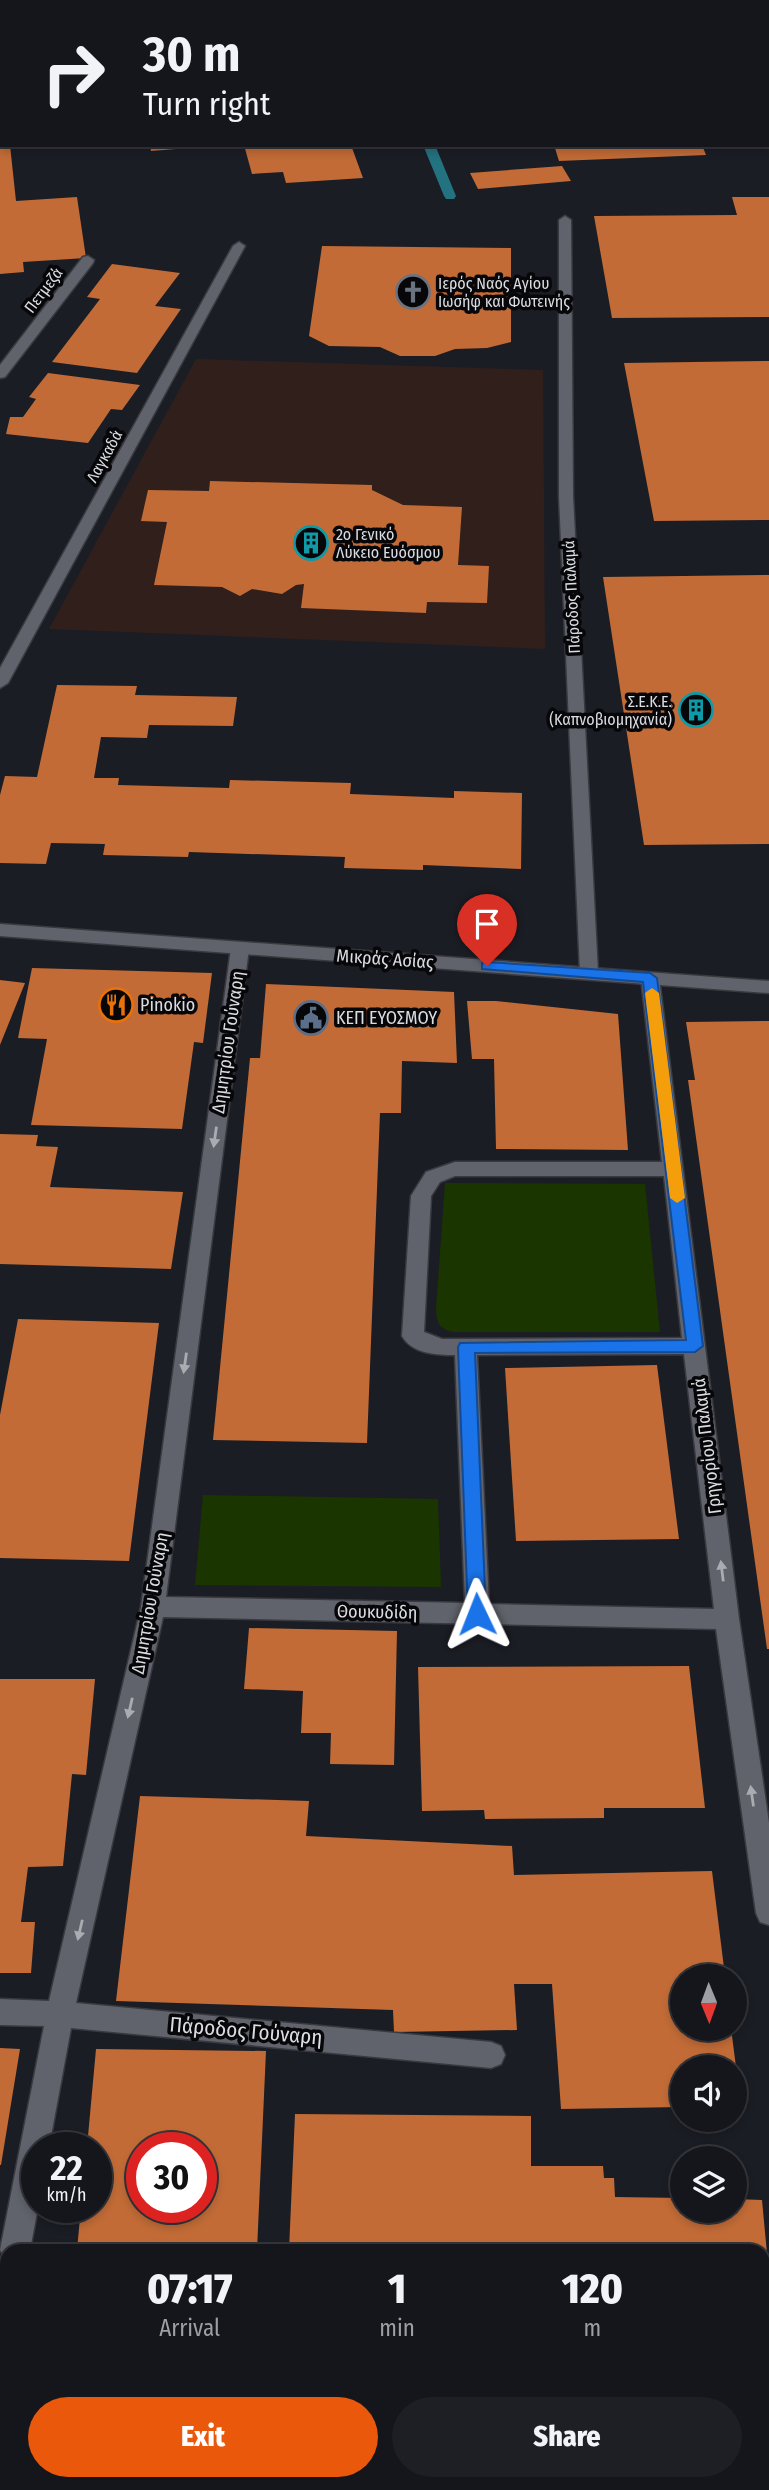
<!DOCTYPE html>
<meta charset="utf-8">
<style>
body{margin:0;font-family:"Fira Sans Condensed",sans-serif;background:#1d1f24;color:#f1f3f6;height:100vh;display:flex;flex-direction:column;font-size:26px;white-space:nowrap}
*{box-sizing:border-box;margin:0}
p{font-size:23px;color:#9d9fa3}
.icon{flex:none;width:38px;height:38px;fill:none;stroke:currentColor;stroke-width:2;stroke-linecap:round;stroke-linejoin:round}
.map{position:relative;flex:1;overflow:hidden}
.panel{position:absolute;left:0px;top:2244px;width:770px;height:247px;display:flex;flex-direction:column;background:#14161b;border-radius:21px 21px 0 0;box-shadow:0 4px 10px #0003,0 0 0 2px #33353a}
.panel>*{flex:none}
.banner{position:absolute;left:0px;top:0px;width:770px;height:147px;box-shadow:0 4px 10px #0003,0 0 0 2px #33353a;background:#14161b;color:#f1f3f6;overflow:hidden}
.needle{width:46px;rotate:179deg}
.buttons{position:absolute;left:670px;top:1964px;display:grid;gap:14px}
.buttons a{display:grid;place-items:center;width:77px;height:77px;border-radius:50%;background:#14161b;box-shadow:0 4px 10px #0003,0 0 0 2px #33353a;font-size:35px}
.speed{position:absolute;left:21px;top:2132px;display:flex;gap:14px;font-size:35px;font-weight:700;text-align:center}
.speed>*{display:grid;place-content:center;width:91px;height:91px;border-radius:50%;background:#14161b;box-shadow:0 4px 10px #0003,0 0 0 2px #33353a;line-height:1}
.speed small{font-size:18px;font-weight:400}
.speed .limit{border:10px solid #d22;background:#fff;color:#111}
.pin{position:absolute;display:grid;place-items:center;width:60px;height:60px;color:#fff;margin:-72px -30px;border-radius:50% 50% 50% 0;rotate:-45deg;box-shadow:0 0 7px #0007}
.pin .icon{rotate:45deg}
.me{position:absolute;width:77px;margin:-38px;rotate:358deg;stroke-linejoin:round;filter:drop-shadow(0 0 5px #0008)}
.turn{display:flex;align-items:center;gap:24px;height:147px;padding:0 28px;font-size:32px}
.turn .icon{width:91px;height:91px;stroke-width:2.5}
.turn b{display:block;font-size:49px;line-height:60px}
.eta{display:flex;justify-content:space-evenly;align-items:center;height:119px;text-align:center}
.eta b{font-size:42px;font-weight:800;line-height:49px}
.cta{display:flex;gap:14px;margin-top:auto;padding:14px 28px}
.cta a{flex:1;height:80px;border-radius:42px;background:#ea580c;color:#fff;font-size:28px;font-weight:800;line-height:80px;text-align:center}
.cta a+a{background:#1d1f24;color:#f1f3f6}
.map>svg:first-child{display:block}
</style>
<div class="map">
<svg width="769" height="2490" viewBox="0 0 769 2490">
<rect width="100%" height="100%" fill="#1b1d24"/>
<path fill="#311f1c" d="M 196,359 L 543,370 L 545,649 L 49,629 Z"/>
<path fill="#1b3500" d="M 445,1183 L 645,1184 L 660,1332 L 453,1332 C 438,1328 437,1323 436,1308 Z
M 203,1495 L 438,1499 L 441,1587 L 195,1585 Z"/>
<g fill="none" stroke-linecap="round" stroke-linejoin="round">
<path fill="#237280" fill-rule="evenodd" d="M 363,0 L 373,0 L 374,2 L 363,2 Z
M 423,145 L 435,145 L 456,196 L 454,199 L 446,199 L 444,196 Z"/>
</g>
<path fill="#c26b37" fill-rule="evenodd" d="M 0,145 L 10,145 L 16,201 L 77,197 L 86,258 L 23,262 L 24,272 L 0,274 Z
M 150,145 L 201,145 L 201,147 L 151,151 Z
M 244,145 L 351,145 L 363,178 L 286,183 L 283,172 L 252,174 Z
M 554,145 L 702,145 L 706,155 L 559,161 Z
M 562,166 L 571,181 L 478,189 L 470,173 Z
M 732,197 L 769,197 L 769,317 L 612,318 L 594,216 L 737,215 Z
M 322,246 L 511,248 L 511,342 L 487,348 L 455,349 L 435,356 L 400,356 L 380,347 L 329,346 L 309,336 Z
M 112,264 L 180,273 L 155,306 L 181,309 L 137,373 L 52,362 L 100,299 L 87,297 Z
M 769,361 L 769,520 L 654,521 L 624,363 Z
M 48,373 L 140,385 L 122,410 L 111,409 L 88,443 L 6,434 L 10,417 L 23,417 L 36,399 L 29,397 Z
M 210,481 L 372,485 L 372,490 L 403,505 L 462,507 L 458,565 L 489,566 L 487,603 L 427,602 L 426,613 L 301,608 L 304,584 L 296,585 L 282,594 L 252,589 L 240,596 L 222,587 L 154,585 L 167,522 L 141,521 L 148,490 L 209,491 Z
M 769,575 L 769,844 L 644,845 L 603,577 Z
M 57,685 L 137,686 L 135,695 L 237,697 L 233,726 L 149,725 L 147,738 L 101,737 L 94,778 L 119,778 L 118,785 L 229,788 L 230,780 L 351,783 L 350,794 L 454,798 L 454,791 L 522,793 L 521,869 L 423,865 L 423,870 L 344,868 L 345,857 L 189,852 L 188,857 L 103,855 L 105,844 L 51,843 L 46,864 L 0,863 L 0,795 L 5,776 L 37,777 Z
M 32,968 L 212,973 L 203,1043 L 194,1042 L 182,1129 L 31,1125 L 47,1039 L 18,1038 Z
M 0,980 L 25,983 L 0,1045 Z
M 266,984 L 454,992 L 457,1063 L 402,1061 L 401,1113 L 380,1113 L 367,1443 L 213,1440 L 250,1058 L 260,1058 Z
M 467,1001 L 496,1001 L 618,1014 L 628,1150 L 496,1149 L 494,1059 L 472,1059 Z
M 769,1021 L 769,1649 L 767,1649 L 688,1080 L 695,1080 L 686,1022 Z
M 0,1134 L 38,1135 L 36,1146 L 58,1147 L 50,1187 L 183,1192 L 171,1269 L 0,1264 Z
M 18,1319 L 159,1323 L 129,1561 L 0,1558 L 0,1415 Z
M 657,1365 L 679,1539 L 516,1541 L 505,1368 Z
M 249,1628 L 397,1631 L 394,1765 L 330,1764 L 331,1733 L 301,1733 L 303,1691 L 244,1689 Z
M 689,1666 L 705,1808 L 604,1808 L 604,1818 L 485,1819 L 484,1810 L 422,1811 L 418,1667 Z
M 0,1679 L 95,1679 L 86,1775 L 72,1774 L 63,1866 L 28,1867 L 21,1922 L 35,1922 L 31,1973 L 0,1973 Z
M 140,1796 L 309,1801 L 306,1836 L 512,1846 L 514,1875 L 712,1871 L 725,1976 L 682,1976 L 682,2028 L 731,2028 L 736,2067 L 682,2067 L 682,2107 L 561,2109 L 552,1984 L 514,1984 L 517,2030 L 394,2032 L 393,2010 L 116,2001 Z
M 0,2048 L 20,2049 L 1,2165 L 0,2165 Z
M 96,2049 L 266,2051 L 257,2250 L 77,2250 L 81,2207 L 96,2207 L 96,2147 L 87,2147 ZM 142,2147 L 201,2147 L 201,2207 L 142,2207 Z
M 735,2075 L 737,2075 L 741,2106 L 735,2106 Z
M 295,2114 L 531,2116 L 531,2166 L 603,2166 L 604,2178 L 614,2178 L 615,2197 L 682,2198 L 682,2210 L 735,2210 L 735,2199 L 762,2200 L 769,2275 L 769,2490 L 18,2490 L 19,2483 L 763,2483 L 763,2250 L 289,2250 Z"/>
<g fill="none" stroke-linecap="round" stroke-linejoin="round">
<g stroke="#393a40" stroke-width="3">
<path id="street" d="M 565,216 L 571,220 L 573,496 L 598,973 L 596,977 L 582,977 L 580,973 L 559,496 L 559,220 Z
M 239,242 L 245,246 L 8,683 L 0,688 L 0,668 L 233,246 Z
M 88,256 L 94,260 L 93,263 L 5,377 L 0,378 L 0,365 L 83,257 Z
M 240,942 L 249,948 L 166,1597 L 465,1603 L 455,1355 C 437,1355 412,1354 402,1336 L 411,1196 L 426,1172 L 455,1162 L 662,1162 L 641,978 L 643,974 L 657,974 L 659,978 L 739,1619 L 769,1823 L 769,1925 L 760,1922 L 756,1913 L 716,1629 L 163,1617 L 76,2003 L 491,2042 L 501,2046 L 505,2055 L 501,2064 L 491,2068 L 71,2028 L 49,2147 L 37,2147 L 38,2207 L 30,2250 L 7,2250 L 7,2261 L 0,2250 L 44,2026 L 0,2025 L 0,1999 L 49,2001 L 141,1607 L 231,948 ZM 455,1176 L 664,1176 L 682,1338 L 442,1339 L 424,1332 L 431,1196 L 440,1182 ZM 684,1354 L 714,1609 L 489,1604 L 477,1355 Z
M 7,2279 L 7,2343 L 0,2346 L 0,2282 Z"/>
</g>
<g stroke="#393a40" stroke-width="3">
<path id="secondary" d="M 0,924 L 769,981 L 769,993 L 0,936 Z"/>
</g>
<use href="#street" fill="#61636c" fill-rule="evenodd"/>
<use href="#secondary" fill="#61636c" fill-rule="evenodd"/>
</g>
<defs><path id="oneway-solid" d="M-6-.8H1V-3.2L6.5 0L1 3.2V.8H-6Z" transform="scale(1.75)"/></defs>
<g fill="#aaacb2">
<use href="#oneway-solid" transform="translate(215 1137) rotate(98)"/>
<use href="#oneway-solid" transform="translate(185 1363) rotate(98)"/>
<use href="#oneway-solid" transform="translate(722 1571) rotate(-97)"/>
<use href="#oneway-solid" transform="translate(130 1708) rotate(103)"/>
<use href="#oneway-solid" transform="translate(752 1796) rotate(-98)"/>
<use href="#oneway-solid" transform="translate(80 1930) rotate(103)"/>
</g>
<path fill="#1a73e8" stroke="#114b97" stroke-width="2" d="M 487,962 L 650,973 L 657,978 L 703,1346 L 695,1352 L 475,1353 L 486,1614 L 484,1619 L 477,1621 L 471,1619 L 468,1614 L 458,1347 L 460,1343 L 686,1340 L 643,982 L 482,969 L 482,963 Z"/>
<path fill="#f59e0b" d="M 652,988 L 659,993 L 685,1198 L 677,1203 L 670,1198 L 645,993 Z"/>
<defs>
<g id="church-ring" transform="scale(1.75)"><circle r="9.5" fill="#07070a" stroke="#6b7280" stroke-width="1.5"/><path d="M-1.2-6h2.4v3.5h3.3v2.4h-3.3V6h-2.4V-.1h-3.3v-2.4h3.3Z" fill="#6b7280"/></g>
<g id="building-ring" transform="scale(1.75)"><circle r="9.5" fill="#07070a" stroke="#0f9aa8" stroke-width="1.5"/><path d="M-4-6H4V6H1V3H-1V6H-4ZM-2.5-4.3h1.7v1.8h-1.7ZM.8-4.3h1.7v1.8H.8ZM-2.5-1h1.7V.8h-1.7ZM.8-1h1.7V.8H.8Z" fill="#0f9aa8"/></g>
<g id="restaurant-ring" transform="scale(1.75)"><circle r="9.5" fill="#07070a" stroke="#e8710a" stroke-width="1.5"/><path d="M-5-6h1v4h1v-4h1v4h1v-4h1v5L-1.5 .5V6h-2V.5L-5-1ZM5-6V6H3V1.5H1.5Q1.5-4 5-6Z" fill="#e8710a"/></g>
<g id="civic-ring" transform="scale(1.75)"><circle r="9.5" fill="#07070a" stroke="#5c6f8a" stroke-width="1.5"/><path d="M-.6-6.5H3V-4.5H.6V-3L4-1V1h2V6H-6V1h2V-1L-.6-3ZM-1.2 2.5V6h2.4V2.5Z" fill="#5c6f8a"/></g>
</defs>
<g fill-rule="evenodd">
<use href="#church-ring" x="413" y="292"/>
<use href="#building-ring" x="311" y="543"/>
<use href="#building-ring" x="696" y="710"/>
<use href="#restaurant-ring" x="116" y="1005"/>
<use href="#civic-ring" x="311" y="1018"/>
</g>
<g text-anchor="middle" stroke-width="7" stroke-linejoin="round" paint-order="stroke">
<g font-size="16" fill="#dadce1" stroke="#07070a" text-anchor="start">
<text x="438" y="289">Ιερός Ναός Αγίου<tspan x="438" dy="18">Ιωσήφ και Φωτεινής</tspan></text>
<text x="336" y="540">2ο Γενικό<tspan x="336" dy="18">Λύκειο Ευόσμου</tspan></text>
<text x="672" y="707" text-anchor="end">Σ.Ε.Κ.Ε.<tspan x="672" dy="18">(Καπνοβιομηχανία)</tspan></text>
</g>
<g font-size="16" fill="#dadce1" stroke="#07070a">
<text transform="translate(43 290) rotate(-53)" y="6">Πετμεζά</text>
<text transform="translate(104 456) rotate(-61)" y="6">Λαγκαδά</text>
<text transform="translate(571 597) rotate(-93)" y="6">Πάροδος Παλαμά</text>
</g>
<g font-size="18" fill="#dadce1" stroke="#07070a">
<text transform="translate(385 959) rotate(4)" y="6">Μικράς Ασίας</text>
<text transform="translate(228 1042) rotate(-82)" y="6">Δημητρίου Γούναρη</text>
<text transform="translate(707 1446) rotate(-97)" y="6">Γρηγορίου Παλαμά</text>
<text transform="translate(150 1603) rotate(-80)" y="6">Δημητρίου Γούναρη</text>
<text transform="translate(377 1612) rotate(1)" y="6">Θουκυδίδη</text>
</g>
<g font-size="18" fill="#dadce1" stroke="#07070a" text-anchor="start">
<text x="140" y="1011">Pinokio</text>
<text x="336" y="1024">ΚΕΠ ΕΥΟΣΜΟΥ</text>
</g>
<g font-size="21" fill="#dadce1" stroke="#07070a">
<text transform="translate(246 2031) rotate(5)" y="7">Πάροδος Γούναρη</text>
</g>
</g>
</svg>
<div class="buttons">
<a><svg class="needle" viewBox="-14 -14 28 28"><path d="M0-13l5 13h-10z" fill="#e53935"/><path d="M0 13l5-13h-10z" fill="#9d9fa3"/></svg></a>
<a><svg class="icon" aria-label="sound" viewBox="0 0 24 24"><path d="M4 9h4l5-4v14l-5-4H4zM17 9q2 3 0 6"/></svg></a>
<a><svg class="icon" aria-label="layers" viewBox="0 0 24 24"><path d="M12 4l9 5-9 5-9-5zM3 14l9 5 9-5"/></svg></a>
</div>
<div class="speed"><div>22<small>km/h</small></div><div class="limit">30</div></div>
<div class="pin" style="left:487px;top:966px;background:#d93025"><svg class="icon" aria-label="arrive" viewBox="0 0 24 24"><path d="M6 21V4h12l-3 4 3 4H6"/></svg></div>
<svg class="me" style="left:477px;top:1614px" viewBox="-20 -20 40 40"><path d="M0-17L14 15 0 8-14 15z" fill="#1a73e8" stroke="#fff" stroke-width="4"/></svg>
<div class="banner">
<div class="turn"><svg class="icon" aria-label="right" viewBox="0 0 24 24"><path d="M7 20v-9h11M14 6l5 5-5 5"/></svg><div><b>30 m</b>Turn right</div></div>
</div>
<section class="panel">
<div class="eta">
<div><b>07:17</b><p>Arrival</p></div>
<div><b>1</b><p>min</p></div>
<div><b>120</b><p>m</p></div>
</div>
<div class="cta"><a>Exit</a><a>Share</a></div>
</section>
</div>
